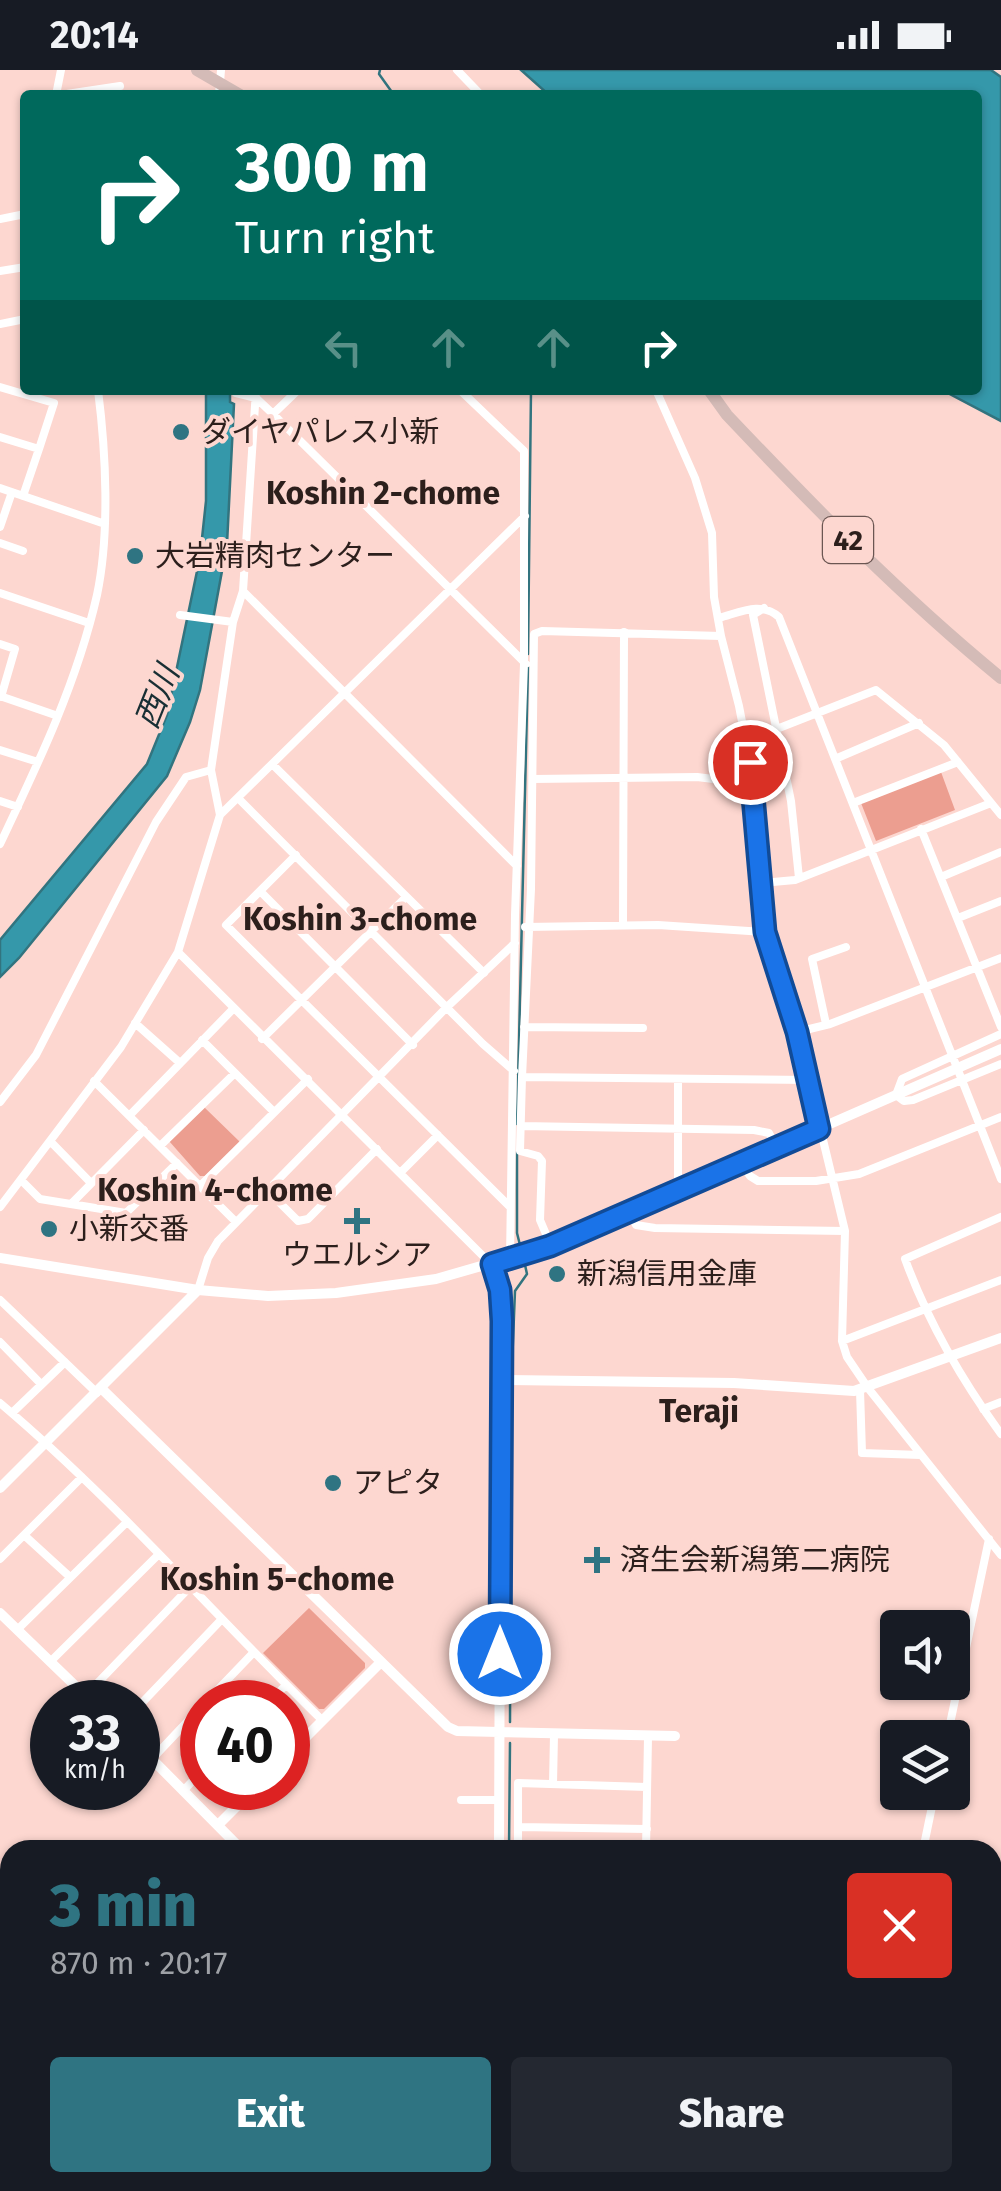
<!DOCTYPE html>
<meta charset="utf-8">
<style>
body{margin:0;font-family:"Fira Sans","Noto Sans JP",sans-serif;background:#242831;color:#f1f3f6;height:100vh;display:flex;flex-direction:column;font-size:38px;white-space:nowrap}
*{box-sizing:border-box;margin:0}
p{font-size:32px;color:#9ea1a6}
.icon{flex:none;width:55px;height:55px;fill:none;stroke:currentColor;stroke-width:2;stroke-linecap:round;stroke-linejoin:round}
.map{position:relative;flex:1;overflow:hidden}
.details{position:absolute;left:0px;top:1770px;width:1002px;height:352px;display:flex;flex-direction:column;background:#171b24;border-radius:30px 30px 0 0;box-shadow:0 2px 8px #0004}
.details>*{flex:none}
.hud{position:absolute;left:20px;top:20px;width:962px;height:305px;border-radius:10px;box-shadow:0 2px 8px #0004;background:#00695c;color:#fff;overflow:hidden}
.controls{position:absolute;left:880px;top:1540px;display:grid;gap:20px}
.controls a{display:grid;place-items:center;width:90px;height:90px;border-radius:10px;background:#171b24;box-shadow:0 2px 8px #0004;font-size:50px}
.speed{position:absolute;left:30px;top:1610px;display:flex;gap:20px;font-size:50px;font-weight:700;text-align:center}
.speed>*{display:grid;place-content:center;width:130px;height:130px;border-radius:50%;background:#171b24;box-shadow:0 2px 8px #0004;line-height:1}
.speed small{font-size:25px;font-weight:400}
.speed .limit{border:15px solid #d22;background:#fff;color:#111}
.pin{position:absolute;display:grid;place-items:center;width:85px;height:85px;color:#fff;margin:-42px;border:5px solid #fff;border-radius:50%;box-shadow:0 2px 10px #0007}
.me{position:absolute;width:110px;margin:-55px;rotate:0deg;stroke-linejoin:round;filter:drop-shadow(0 0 8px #0008)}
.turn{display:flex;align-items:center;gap:35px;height:210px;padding:0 50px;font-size:45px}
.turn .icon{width:130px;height:130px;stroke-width:2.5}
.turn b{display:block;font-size:70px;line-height:85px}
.lanes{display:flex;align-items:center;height:95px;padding:0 50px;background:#0003;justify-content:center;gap:50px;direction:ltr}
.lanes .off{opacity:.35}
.round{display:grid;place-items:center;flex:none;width:105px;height:105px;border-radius:10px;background:#242831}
.headline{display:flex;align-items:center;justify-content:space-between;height:170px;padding:0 50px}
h1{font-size:60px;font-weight:800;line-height:75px;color:#2f7482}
.primary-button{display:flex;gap:20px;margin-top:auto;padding:20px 50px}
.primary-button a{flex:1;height:115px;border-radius:10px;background:#2f7482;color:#fff;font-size:40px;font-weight:800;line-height:115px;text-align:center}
.primary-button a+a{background:#242831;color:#f1f3f6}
.status{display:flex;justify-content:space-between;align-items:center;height:70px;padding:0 50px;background:#171b24;direction:ltr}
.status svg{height:28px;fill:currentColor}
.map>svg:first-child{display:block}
</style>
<div class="status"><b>20:14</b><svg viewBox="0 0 49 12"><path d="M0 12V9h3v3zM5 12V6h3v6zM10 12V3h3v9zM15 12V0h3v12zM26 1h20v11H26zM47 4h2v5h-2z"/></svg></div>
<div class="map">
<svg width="1001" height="2121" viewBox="0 0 1001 2121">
<rect width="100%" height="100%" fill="#fdd7d0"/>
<path fill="#ec9e90" d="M 941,702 L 955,740 L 876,771 L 861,733 Z
M 204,1037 L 240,1072 L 205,1106 L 200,1106 L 169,1071 Z
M 309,1538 L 365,1593 L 365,1598 L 324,1639 L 319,1639 L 263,1583 Z"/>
<path fill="#3598aa" stroke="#32747f" stroke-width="2.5" d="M 521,0 L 991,0 L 1001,7 L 1001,351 L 942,320 L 978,320 L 978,25 L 549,25 Z
M 206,320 L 230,320 L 230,332 L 234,334 L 227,474 L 200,620 L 190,652 L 167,706 L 19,888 L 0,907 L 0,870 L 147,694 L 167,645 L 200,487 L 206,431 Z"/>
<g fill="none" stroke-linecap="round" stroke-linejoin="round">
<path stroke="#32747f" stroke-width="2.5" d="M 380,0 L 379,4 L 394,25
M 528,584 L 531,320
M 517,1054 L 528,597
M 517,1082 L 517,1163 L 521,1179
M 512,1295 L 515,1221 L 527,1204 L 523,1186
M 511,1324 L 512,1337
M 510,1652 L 511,1361
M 509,1780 L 510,1673
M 447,2121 L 456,2112"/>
<path stroke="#fff" stroke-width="8" d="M 457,0 L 481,25
M 56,25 L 61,0
M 60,25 L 120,16
M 219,25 L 221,0
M 0,149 L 25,144
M 0,201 L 25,197
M 0,254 L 25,249
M 0,317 L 54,333 L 39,379 L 0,367
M 460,320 L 524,381 L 524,594 L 515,845 L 510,1190
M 656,320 L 695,408 L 712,463 L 714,527 L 721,566 L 739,636 L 754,714 L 765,862 L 797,962 L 845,1161 L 842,1271 L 847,1287 L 868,1318 L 1001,1485
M 236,323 L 256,328 L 273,344 L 526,594
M 273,344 L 298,320
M 0,418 L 105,454
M 23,426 L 39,379
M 0,457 L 12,422
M 0,473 L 23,481
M 243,521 L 517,796
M 0,523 L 89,553
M 764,538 L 753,545 L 791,731 L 799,808
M 180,545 L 233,552
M 719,548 C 741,542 761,531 779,547 L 1001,1109
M 721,566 L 542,561 L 534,564 L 531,819 L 522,1007 L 810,1010
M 0,574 L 15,579 L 1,627
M 0,626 L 58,646
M 746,671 L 876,620 L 944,675 L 1001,745
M 0,680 L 38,692
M 835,689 L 919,653
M 272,694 L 484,903
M 533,709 L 697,707 L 754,714
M 238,728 L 483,974 L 514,1001
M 0,731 L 18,737
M 853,733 L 958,692
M 220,745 L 525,446
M 921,759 L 1001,957
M 0,774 C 38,694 77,613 97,525 C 110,463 106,383 98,320
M 296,785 L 226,855 L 509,1136
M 941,807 L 1001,782
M 761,813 L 795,810 L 991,733
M 260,821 L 413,975
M 958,848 L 1001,831
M 623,854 L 624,562
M 525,857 L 658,855 L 765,862
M 178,882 L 490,1193
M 135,953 L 180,993
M 826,954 L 812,889 L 846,877
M 524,957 L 643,958
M 797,962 L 830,954 L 1001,888
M 1001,964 L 902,1009 L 896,1025 L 904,1031 L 913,1030 L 1001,994
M 262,969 L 406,827
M 202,970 L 274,1042
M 522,1007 L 520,1081 L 538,1086 L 542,1091 L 540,1150 L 551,1176
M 678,1010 L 678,1120
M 94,1011 L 236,1152
M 0,1032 L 36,985 L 156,752 L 186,707 L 211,700
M 130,1045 L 233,939
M 521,1056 L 754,1060 L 769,1063 L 776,1077
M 50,1071 L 91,1113
M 160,1076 L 235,1003
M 741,1093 L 750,1106 L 758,1111 L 816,1111 L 859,1104 L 1001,1047
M 401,1102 L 438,1065
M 21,1110 L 40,1129 L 126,1143 L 177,1093
M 200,1116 L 308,1009
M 268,1121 L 298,1151 L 308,1149 L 377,1079
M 71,1134 L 144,1060
M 0,1137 L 121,977 L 178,882 L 220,745 L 211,700 L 233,552 L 243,521 L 256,320
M 629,1141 L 636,1155 L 655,1158 L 845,1161
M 1001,1147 L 905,1189 C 928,1252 961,1309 1001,1364
M 198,1220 L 208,1188 L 218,1171 L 447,937 L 515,873
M 0,1230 L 97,1323
M 842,1271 L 1001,1210
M 0,1272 L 41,1314
M 860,1320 L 862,1383 L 921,1385
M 0,1333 C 115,1430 214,1545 322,1650
M 983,1339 L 1001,1332
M 12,1343 L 65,1292
M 24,1465 L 70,1507
M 0,1489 L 82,1407
M 17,1560 L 127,1452
M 50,1592 L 158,1485
M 85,1626 L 189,1518
M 206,1632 L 253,1583
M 269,1632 L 286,1615
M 138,1637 L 221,1550
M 947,1668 L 989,1469
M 152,1689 L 202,1636
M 553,1714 L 554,1665
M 183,1721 L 202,1701
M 461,1730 L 499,1730
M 518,1757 L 647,1759
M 518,1780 L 518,1713 L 647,1717
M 646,1780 L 648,1667
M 923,1780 L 935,1722
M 992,1925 L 1001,1926
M 0,1974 L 10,1984
M 138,2112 L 147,2121
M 573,2112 L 581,2121
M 957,2112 L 964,2121
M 34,2121 L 43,2112"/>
<path stroke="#fff" stroke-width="10" d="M 0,1188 L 198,1220 L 268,1226 L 336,1223 L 436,1209 L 551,1176 L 1001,979
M 491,1195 L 499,1220 L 501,1251 L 499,1780
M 501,1310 L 734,1313 L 854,1321 L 1001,1268
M 102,1319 L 448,1657 L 457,1661 L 675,1666
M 0,1418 L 198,1220
M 0,1543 L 92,1632
M 138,1675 L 242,1780
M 288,1685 L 380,1593
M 218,1755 L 255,1718
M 919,2112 L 935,2121
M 499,2121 L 500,2112"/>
<path stroke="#d4bbb7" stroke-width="12" d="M 197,0 L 240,25
M 709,320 L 727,345 C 814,437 902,527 1001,608"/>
</g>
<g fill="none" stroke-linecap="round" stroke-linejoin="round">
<g stroke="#114b97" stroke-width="25">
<path id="route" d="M 500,1584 L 502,1251 L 500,1220 L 492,1194 L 550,1176 L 819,1059 L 797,962 L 765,862 L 750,692"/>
</g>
<use href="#route" stroke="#1a73e8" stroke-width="18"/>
</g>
<g fill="#2f7482" stroke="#fdd7d0" stroke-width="4">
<circle cx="181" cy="362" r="10"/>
<circle cx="135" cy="486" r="10"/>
<path d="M352 1136h10v10h10v10h-10v10h-10v-10h-10v-10h10z"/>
<circle cx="49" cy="1159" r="10"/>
<circle cx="557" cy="1204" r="10"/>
<circle cx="333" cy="1413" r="10"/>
<path d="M592 1475h10v10h10v10h-10v10h-10v-10h-10v-10h10z"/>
</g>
<g text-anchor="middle" stroke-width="8" stroke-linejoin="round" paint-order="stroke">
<rect fill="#fdd7d0" stroke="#6b5652" stroke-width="2.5" x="823" y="447" width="50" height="46" rx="8"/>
<g font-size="28" font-weight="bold" fill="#2c1f1c">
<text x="848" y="480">42</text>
</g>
<g font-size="30" fill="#2c1f1c" stroke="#fdd7d0" text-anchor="start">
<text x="201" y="372">ダイヤパレス小新</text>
<text x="155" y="496">大岩精肉センター</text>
<text x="69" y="1169">小新交番</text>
<text x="357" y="1195" text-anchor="middle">ウエルシア</text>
<text x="577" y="1214">新潟信用金庫</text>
<text x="353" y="1423">アピタ</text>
<text x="620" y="1500">済生会新潟第二病院</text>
</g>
<g font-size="32" font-weight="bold" fill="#2c1f1c" stroke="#fdd7d0">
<text x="383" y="434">Koshin 2-chome</text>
<text x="360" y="860">Koshin 3-chome</text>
<text x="215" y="1131">Koshin 4-chome</text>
<text x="699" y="1352">Teraji</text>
<text x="277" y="1520">Koshin 5-chome</text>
</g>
<g font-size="32" font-style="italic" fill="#192f34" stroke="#fdd7d0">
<text transform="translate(157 627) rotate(-68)" y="11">西川</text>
</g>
</g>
</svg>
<div class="controls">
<a><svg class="icon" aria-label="sound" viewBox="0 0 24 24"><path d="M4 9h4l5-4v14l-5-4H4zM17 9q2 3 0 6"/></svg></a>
<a><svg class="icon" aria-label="layers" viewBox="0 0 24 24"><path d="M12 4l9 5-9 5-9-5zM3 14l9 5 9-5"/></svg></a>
</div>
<div class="speed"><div>33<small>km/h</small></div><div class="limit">40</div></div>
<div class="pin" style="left:750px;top:692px;background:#d93025"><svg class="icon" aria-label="arrive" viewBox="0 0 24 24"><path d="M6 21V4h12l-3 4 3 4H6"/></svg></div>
<svg class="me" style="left:500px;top:1584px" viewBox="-20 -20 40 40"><circle r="17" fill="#1a73e8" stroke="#fff" stroke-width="3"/><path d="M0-11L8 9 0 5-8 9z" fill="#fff"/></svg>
<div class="hud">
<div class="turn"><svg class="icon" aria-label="right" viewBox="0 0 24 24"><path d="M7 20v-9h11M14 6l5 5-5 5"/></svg><div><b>300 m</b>Turn right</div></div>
<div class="lanes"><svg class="icon off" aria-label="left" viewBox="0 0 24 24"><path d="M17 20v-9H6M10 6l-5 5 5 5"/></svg><svg class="icon off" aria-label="ahead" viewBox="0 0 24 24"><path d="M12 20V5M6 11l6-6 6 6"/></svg><svg class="icon off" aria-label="ahead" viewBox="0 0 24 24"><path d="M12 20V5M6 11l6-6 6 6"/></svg><svg class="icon" aria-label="right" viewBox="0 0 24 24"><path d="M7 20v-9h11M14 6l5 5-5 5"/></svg></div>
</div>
<section class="details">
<div class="headline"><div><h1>3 min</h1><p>870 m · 20:17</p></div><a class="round" style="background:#d93025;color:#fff"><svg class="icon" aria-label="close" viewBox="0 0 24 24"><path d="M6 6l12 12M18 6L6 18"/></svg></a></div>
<div class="primary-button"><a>Exit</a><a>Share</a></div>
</section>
</div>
